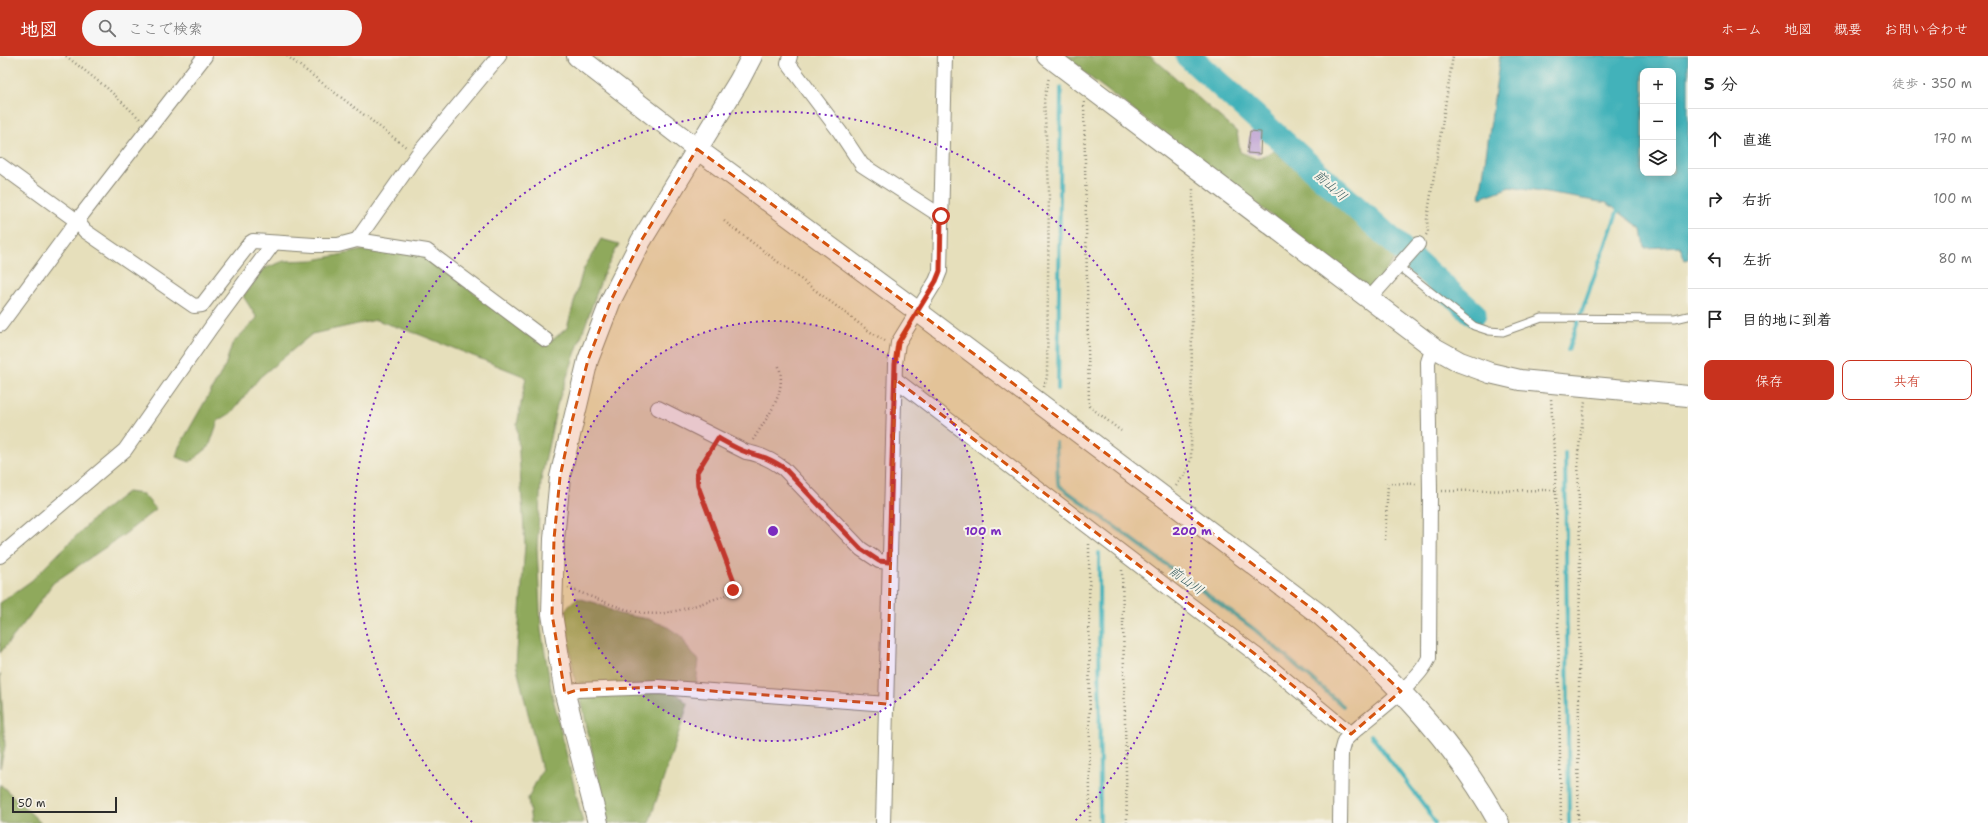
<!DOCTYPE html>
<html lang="ja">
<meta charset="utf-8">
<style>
body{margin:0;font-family:"Shantell Sans","Klee One",sans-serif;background:#f6f6f6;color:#222}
.controls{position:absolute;right:12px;top:12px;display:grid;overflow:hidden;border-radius:8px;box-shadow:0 2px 10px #0003}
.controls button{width:36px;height:36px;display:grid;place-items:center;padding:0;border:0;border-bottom:1px solid #e0e0e0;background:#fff;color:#222;font:20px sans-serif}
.scale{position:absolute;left:12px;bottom:10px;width:105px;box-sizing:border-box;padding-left:4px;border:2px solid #2b2b2b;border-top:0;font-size:11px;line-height:14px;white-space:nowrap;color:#2b2b2b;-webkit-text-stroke:3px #f7f3e8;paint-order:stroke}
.stop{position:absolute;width:12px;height:12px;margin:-9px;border:3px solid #c8321e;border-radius:50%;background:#fff}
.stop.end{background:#c8321e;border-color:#fff;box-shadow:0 1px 4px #0008}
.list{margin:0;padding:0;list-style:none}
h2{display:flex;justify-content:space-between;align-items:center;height:52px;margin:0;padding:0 16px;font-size:17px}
h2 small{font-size:13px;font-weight:400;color:#767676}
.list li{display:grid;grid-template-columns:26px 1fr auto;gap:12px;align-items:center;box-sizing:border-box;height:60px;padding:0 16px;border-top:1px solid #e0e0e0}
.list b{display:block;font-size:15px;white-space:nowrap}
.list em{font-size:13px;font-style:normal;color:#767676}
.actions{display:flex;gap:8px;padding:12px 16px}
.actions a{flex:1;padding:9px 0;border:1px solid #c8321e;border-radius:8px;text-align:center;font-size:14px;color:#c8321e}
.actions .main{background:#c8321e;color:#fff}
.icon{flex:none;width:22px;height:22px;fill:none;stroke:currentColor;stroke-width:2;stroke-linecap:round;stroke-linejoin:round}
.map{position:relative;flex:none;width:1688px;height:767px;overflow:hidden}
header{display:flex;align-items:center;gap:24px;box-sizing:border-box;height:56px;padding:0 20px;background:#c8321e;color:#fff}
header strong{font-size:19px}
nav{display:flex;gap:22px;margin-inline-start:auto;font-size:14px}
.search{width:280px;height:36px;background:#f6f6f6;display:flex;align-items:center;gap:10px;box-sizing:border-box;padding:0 14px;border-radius:22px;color:#767676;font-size:15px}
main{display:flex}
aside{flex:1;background:#fff}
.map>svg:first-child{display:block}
</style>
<header>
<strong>地図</strong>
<div class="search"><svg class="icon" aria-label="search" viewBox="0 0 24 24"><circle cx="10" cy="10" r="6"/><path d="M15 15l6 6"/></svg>ここで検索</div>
<nav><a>ホーム</a><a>地図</a><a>概要</a><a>お問い合わせ</a></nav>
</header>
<main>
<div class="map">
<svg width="1688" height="767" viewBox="0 0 1688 767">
<rect width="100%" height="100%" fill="#f7f3e8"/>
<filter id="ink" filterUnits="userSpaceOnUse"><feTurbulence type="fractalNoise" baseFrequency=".025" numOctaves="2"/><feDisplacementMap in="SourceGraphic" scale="8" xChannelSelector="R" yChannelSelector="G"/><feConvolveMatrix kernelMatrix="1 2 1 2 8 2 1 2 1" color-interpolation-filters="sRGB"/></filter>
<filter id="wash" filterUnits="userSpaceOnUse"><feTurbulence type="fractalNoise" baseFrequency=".012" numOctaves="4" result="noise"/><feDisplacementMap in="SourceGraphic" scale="16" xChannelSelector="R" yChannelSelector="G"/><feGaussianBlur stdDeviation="0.9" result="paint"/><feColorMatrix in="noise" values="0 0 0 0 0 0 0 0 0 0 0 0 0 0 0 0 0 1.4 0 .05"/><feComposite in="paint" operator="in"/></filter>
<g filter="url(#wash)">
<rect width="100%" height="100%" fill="#e6dfbb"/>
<!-- forest -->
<g fill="#8fa95b" stroke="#5d6a43">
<path d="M1062 0H1151L1237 76 1240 96 1257 103 1274 95 1399 198 1373 231 1367 232Z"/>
<path d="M601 183 619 188 603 219 557 349 541 424 537 492 541 574 552 638 583 767H531L528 742 542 714 516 608 525 489 517 369 526 321 418 278 376 264 312 278 260 321 231 357 218 365 209 391 190 406 176 401 179 391 225 310 232 288 257 262 243 240 263 213 284 205 314 204 374 192 422 197 545 290 567 272 583 214Z"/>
<path d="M127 436 143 438 156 453 125 478 53 527 29 561 0 597V547L31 525 95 461Z"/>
<path d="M577 542 596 547 619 558 648 563 666 570 682 581 690 596 699 604 696 628 576 630 564 559 568 550Z"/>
<path d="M0 618 5 690 0 712Z"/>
<path d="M674 635 688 648 649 767H607L580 638Z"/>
<path d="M0 728 41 767H0Z"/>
</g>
<!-- water -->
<path fill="#42b2ba" stroke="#366e72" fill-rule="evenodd" d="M1500 0H1688V203L1685 204 1680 190 1645 192 1642 173 1607 147 1510 131 1480 142ZM1643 15H1673V117H1643Z"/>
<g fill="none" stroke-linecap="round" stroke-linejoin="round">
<!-- stream -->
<g stroke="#42b2ba" stroke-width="4">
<path d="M1568 294 1619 151"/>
<path d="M1058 333 1061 32"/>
<path d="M1056 387 1058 427 1061 431 1254 573 1343 650"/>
<path d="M1565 397 1569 767"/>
<path d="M1099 497 1100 767"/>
<path d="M1371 679 1426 752 1435 767"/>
</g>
<!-- river -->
<path stroke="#42b2ba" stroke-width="25" d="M1188 0 1474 258"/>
</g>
<g id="blocks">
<!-- building -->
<path fill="#b899d1" d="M1250 75 1261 76 1260 98 1247 97Z"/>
</g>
</g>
<g filter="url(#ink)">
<use href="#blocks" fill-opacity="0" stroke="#888573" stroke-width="1"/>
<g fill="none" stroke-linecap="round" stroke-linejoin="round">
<!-- lane casing -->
<g stroke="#888573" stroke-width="9">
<path id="lane" d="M1398 210 1474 270 1489 275 1503 276 1542 262 1675 263 1688 260"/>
</g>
<!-- street casing -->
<g stroke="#888573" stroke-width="16">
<g id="street">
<path d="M790 0 788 7 840 76 862 109 941 160"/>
<path d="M0 109 77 165 85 175 194 250 202 249 250 187 253 185 314 189H338L357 184 427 195 546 284"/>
<path d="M357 184 417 99 499 0"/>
<path d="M1370 242 1418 188"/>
<path d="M0 269 77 165 205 0"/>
<path d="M895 323 1255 598 1351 678"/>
<path d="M658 352 746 396C761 398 772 404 784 413L861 493 879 505 889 506"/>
<path d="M0 500 125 394 212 270 273 188"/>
<path d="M565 638 577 634 658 631 887 648"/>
<path d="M883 767 895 308 898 287 936 225 940 215 945 0"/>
<path d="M1340 767 1341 696 1344 685 1351 678C1373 658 1417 628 1429 602L1430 435 1428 306 1433 291"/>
</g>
</g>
<!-- secondary casing -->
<g stroke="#888573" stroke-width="22">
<g id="secondary">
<path d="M577 0 697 93 917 255 1319 558C1389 619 1454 685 1499 767"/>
<path d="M1048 0 1433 291 1460 306 1490 317 1520 324 1688 340"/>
<path d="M598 767 565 638 552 558 554 483 560 421 588 304 611 244 641 185 739 25 752 0"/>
</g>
</g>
<!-- path -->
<g stroke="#888573" stroke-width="2.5" stroke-dasharray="1 3" stroke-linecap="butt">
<path d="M66 0 107 32 140 63"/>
<path d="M287 0 406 91"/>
<path d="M1084 46 1089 350 1121 375"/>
<path d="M724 165 869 275 885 285"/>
<path d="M1426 179 1428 176 1427 163 1453 0"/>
<path d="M1044 331 1047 321 1049 132 1044 44 1049 21"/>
<path d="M753 384C766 362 789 336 778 308"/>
<path d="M1176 430 1185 418 1191 403 1193 131"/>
<path d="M1556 434 1561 767"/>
<path d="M1442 435 1556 434 1551 342"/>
<path d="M1385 484 1388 427 1416 428"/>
<path d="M1089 488 1090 767"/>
<path d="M1122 514 1127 767"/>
<path d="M568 532C597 542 635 562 665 557 686 554 707 545 727 539L733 534 735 528 698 430 697 416 711 393"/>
<path d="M1578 767 1580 496 1578 399 1585 346"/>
</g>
<!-- lane -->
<use href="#lane" stroke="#fff" stroke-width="7"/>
<!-- street -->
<use href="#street" stroke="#fff" stroke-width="14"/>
<!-- secondary -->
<use href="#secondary" stroke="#fff" stroke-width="20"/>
</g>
</g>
<g fill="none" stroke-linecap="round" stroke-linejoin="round" filter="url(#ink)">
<!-- route -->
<path stroke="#c8321e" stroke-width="5" d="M733 534 735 528 698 430 697 416 718 382C727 387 737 393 746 396 763 401 769 402 784 412L861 493 879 505 889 506 895 308 898 287 936 225 940 215 941 160"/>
</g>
<!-- marked area -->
<path fill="#d5540f" fill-opacity="0.2" stroke="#d5540f" stroke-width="3" stroke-dasharray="8 5" stroke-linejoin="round" d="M697 93 917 255 1319 558 1401 635 1351 678 1255 598 895 323 887 648 658 631 577 634 565 638 552 558 554 483 560 421 572 365 588 304 611 244 641 185Z"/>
<!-- distance rings -->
<circle cx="773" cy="475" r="210" fill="#7b2cbf" fill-opacity=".12"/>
<g fill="none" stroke="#7b2cbf" stroke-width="2" stroke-dasharray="2 4">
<circle cx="773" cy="475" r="210"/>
<path d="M472 766A419 419 0 1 1 1074 766"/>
</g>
<g text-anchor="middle" stroke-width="4" stroke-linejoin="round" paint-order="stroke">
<!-- water labels -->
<g font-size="13" font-style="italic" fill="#335a5d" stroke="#f7f3e8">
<text transform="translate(1331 129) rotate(42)" y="5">前山川</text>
<text transform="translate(1187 524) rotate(36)" y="5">前山川</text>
</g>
</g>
<circle cx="773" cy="475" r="6" fill="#7b2cbf" stroke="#f7f3e8" stroke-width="2"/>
<g font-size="12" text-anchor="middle" font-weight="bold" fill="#7b2cbf" stroke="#f7f3e8" stroke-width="4" stroke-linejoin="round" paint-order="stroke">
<text x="983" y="479">100 m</text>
<text x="1192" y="479">200 m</text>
</g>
</svg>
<div class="controls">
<button>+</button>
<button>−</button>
<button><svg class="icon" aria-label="layers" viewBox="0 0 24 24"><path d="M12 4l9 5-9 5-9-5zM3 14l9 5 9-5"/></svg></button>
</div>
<div class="scale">50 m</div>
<div class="stop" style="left:941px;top:160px"></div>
<div class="stop end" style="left:733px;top:534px"></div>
</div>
<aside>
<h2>5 分<small>徒歩 · 350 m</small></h2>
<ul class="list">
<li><svg class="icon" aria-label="ahead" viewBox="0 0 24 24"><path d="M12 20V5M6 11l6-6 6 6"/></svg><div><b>直進</b></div><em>170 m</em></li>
<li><svg class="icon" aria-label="right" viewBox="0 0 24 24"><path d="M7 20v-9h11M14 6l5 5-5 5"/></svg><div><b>右折</b></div><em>100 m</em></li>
<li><svg class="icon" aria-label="left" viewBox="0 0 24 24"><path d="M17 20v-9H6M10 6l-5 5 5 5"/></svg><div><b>左折</b></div><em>80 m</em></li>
<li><svg class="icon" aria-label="arrive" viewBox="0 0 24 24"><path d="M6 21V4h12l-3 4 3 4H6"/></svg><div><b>目的地に到着</b></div></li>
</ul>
<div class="actions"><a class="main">保存</a><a>共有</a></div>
</aside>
</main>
